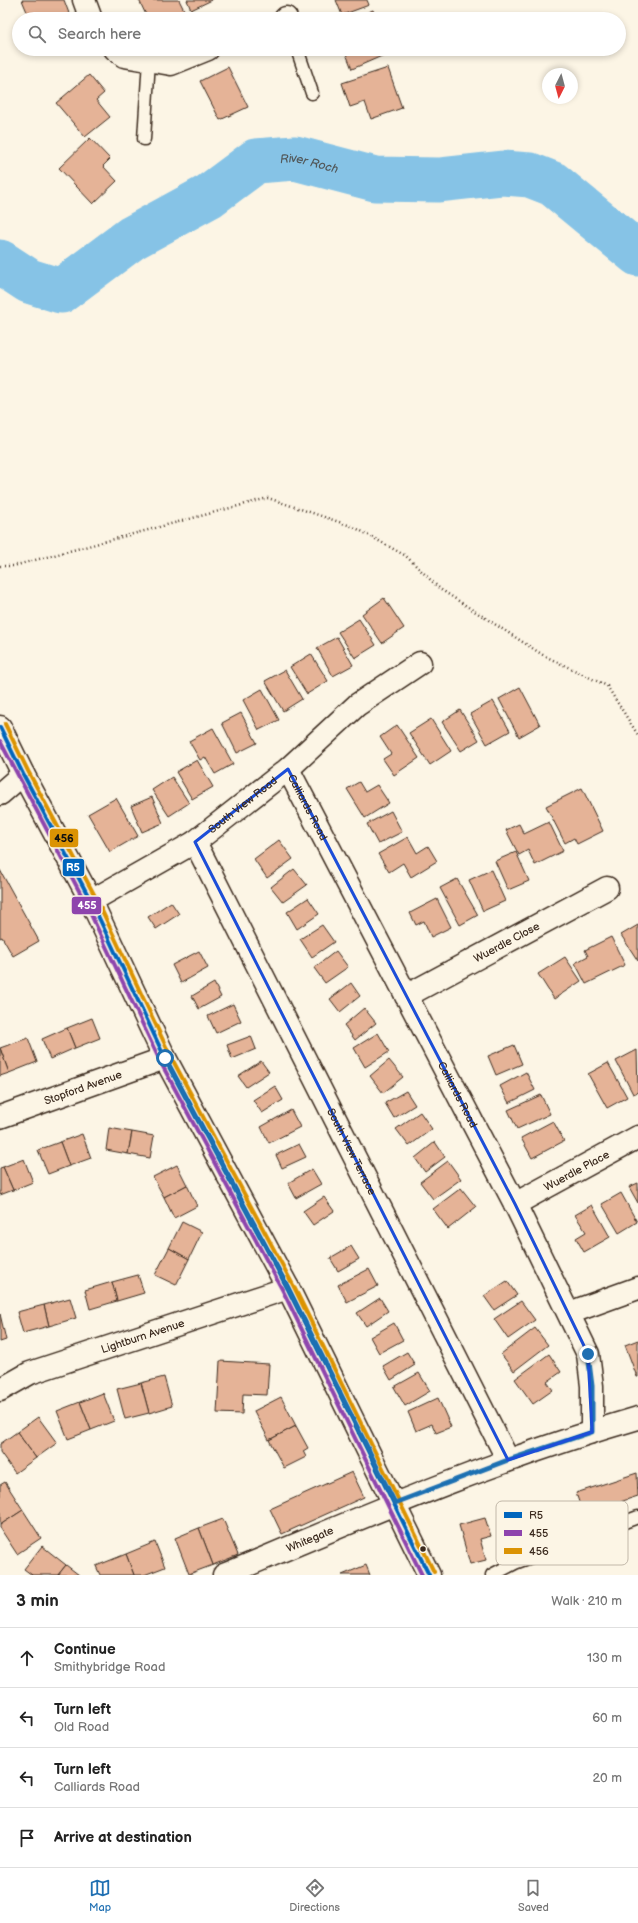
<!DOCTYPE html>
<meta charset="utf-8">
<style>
body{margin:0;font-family:"Balsamiq Sans",sans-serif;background:#f2f2f2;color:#222}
.compass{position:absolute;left:542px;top:68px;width:36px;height:36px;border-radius:50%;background:#fff;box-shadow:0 2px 6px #0003;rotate:186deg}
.stop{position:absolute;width:12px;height:12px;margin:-9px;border:3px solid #1f6fb2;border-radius:50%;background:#fff}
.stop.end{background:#1f6fb2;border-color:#fff;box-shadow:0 1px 4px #0008}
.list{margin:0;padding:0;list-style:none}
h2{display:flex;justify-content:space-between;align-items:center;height:52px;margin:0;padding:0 16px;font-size:17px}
h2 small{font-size:13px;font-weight:400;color:#767676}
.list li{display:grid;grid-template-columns:26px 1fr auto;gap:12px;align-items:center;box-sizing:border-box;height:60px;padding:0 16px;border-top:1px solid #e0e0e0}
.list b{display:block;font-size:15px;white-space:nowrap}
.list p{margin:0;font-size:13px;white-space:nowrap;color:#767676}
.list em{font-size:13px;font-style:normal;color:#767676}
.icon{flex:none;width:22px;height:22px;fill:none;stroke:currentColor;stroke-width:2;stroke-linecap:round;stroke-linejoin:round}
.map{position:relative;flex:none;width:638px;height:1575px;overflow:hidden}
.search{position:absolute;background:#fff;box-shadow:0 2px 6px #0003;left:12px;right:12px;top:12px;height:44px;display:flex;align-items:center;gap:10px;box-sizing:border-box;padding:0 14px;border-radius:22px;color:#767676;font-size:15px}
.sheet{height:292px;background:#fff}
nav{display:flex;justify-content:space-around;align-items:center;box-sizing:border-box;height:56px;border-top:1px solid #e0e0e0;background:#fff;font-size:11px;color:#767676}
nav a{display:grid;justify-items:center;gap:2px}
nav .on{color:#1f6fb2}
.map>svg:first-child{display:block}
</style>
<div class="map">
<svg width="638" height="1575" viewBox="0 0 638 1575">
<rect width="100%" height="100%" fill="#fcf5e5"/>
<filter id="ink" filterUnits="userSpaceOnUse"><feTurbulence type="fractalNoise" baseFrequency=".025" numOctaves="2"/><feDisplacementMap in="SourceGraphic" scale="8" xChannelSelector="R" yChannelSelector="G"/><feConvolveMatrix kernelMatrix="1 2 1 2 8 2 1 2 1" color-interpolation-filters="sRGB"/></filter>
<g filter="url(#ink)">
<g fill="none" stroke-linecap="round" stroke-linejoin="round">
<!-- river -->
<path stroke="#86c3e6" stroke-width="45" id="s1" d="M0 262 29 281 61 291 132 238 209 196 256 161 295 158 375 179 439 180 503 173 530 175 553 184 638 254"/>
</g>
<!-- building -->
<g fill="#e5b397" stroke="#3b2a1e">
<path d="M22 0H64L70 16 62 19H30Z"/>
<path d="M139 0H179L186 14 175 19H148Z"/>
<path d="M187 0H212L191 10Z"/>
<path d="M336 0H367L369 5 342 15Z"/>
<path d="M373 10 376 19H352Z"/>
<path d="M350 49H390L391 52 352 69 345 51Z"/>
<path d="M228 67 248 107 220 120 200 81Z"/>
<path d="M388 68 402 108 371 119 365 102 350 107 342 83Z"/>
<path d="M89 75 104 93 96 100 110 117 85 137 56 103Z"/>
<path d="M90 138 110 159 103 166 117 181 93 204 59 168Z"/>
<path d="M384 598 404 628 382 643 362 614Z"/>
<path d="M359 619 376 645 355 658 338 632Z"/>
<path d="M337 637 353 665 333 676 317 648Z"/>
<path d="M311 654 328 681 307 694 290 667Z"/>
<path d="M285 670 302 699 283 711 265 681Z"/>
<path d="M520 687 540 725 519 737 499 699Z"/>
<path d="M262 689 279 720 259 730 243 700Z"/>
<path d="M493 701 510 731 487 744 470 714Z"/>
<path d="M460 710 479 740 461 751 442 722Z"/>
<path d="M241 713 257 743 237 753 222 723Z"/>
<path d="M431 719 451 751 430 765 409 733Z"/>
<path d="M397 725 419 758 394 775 383 759 391 754 380 737Z"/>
<path d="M213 728 233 764 215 774 205 757 200 760 189 741Z"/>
<path d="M197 760 213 787 192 799 176 772Z"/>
<path d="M172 777 189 803 169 816 152 790Z"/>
<path d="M359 782 365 792 377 785 389 803 365 818 347 789Z"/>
<path d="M582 788 603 831 577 844 574 838 565 843 546 806Z"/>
<path d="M152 797 163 823 142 832 131 806Z"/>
<path d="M116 798 138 836 110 852 88 814Z"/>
<path d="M391 811 402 832 378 844 367 824Z"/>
<path d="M549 822 563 851 535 865 528 850 519 855 506 830 519 824 524 834Z"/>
<path d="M408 837 417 853 428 846 437 861 411 877 403 863 389 872 378 854Z"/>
<path d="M279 840 293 859 267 878 254 859Z"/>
<path d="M516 852 529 881 508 890 495 861Z"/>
<path d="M294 869 307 885 283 902 271 887Z"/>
<path d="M0 870 39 941 13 956 2 937 0 938Z"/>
<path d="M491 870 505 901 483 911 469 880Z"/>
<path d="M457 879 478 915 460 925 440 888Z"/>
<path d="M308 898 319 914 297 929 287 912Z"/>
<path d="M437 899 451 927 431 937 424 921 416 925 410 913Z"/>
<path d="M171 902 179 914 156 929 148 917Z"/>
<path d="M322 925 334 942 312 957 300 939Z"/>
<path d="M638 925V961L621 935Z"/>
<path d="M611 937 625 965 586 984 575 963 588 956 585 950Z"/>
<path d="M199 951 208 968 181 983 172 965Z"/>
<path d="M336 951 348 967 325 983 314 968Z"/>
<path d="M565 957 581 981 554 999 538 974Z"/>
<path d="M214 983 221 997 199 1009 192 996Z"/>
<path d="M351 983 360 996 340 1012 330 999Z"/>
<path d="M233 1004 241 1021 216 1033 208 1016Z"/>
<path d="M364 1008 376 1023 355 1040 344 1025Z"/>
<path d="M92 1018 100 1038 75 1048 67 1028Z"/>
<path d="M67 1028 75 1048 50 1059 42 1039Z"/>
<path d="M378 1033 389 1052 365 1067 354 1048Z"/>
<path d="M251 1036 256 1049 232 1059 227 1045Z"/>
<path d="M28 1038 37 1062 9 1073 0 1048Z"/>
<path d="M514 1045 522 1064 496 1075 488 1056Z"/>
<path d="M0 1048 9 1073 0 1076Z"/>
<path d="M637 1050 638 1092 633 1094 616 1061Z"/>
<path d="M389 1060 403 1077 383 1093 370 1076Z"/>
<path d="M261 1061 269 1072 246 1087 238 1076Z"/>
<path d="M608 1063 627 1097 607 1108 588 1074Z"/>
<path d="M526 1072 535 1090 509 1103 500 1086Z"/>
<path d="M275 1086 283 1100 262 1113 253 1100Z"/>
<path d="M406 1091 415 1105 394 1118 385 1103Z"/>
<path d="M541 1095 550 1114 517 1129 508 1110Z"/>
<path d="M291 1110 300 1127 269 1143 261 1127Z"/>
<path d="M420 1112 432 1129 409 1146 396 1129Z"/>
<path d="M553 1121 564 1141 532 1158 521 1138Z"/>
<path d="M109 1128 132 1132 128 1154 106 1150Z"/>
<path d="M132 1132 154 1136 150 1158 128 1154Z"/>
<path d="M82 1134 91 1158 69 1166 60 1142Z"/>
<path d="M60 1142 69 1166 48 1174 38 1150Z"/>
<path d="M435 1142 445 1157 425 1172 415 1158Z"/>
<path d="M299 1144 306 1157 282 1168 276 1155Z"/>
<path d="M24 1159 33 1182 13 1190 3 1167Z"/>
<path d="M448 1161 461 1179 433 1199 420 1182Z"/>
<path d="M177 1165 187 1185 164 1197 153 1177Z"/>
<path d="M3 1167 13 1190 0 1195V1168Z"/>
<path d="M312 1169 321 1184 296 1198 288 1183Z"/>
<path d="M638 1183V1203L629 1187Z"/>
<path d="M187 1185 197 1206 174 1218 164 1197Z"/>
<path d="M461 1188 476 1207 448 1229 433 1209Z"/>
<path d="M621 1193 637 1222 619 1233 602 1204Z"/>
<path d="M324 1197 334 1211 313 1225 303 1211Z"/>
<path d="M592 1205 610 1237 584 1252 576 1238 586 1232 575 1215Z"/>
<path d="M182 1222 202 1232 189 1259 169 1248Z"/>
<path d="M351 1246 359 1259 338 1271 330 1258Z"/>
<path d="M169 1248 189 1259 176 1285 155 1275Z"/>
<path d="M369 1269 378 1286 347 1302 338 1285Z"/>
<path d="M138 1275 144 1293 117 1301 112 1282Z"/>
<path d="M507 1281 517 1295 494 1310 484 1296Z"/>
<path d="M112 1282 117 1301 90 1309 85 1290Z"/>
<path d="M70 1298 76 1318 49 1326 44 1305Z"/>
<path d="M380 1298 388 1311 366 1326 357 1313Z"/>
<path d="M521 1301 535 1320 508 1339 494 1319Z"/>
<path d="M44 1305 49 1326 23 1333 17 1312Z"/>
<path d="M0 1314 6 1340 0 1342Z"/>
<path d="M394 1323 403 1340 379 1353 370 1337Z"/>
<path d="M535 1328 548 1345 514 1371 501 1354Z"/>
<path d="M638 1340V1377H637L625 1345Z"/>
<path d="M407 1352 415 1365 391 1380 383 1366Z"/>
<path d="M549 1354 561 1372 547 1382 553 1390 533 1404 515 1379Z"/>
<path d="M220 1361 269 1364 267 1395 243 1394 242 1414 217 1413Z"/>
<path d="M419 1373 430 1391 405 1406 394 1387Z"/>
<path d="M164 1377 172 1406 149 1413 141 1383Z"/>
<path d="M141 1383 149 1413 125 1419 117 1389Z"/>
<path d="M103 1393 114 1421 91 1430 80 1402Z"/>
<path d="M281 1397 296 1426 269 1440 254 1411Z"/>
<path d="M438 1398 451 1427 436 1433 432 1424 416 1431 408 1412Z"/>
<path d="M80 1402 91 1430 68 1439 57 1411Z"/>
<path d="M38 1417 57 1443 36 1458 17 1432Z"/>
<path d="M296 1426 308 1448 303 1451 306 1457 284 1468 269 1440Z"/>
<path d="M17 1432 36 1458 15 1473 0 1452V1444Z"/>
<path d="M352 1472 364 1497 282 1534 270 1509Z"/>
<path d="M637 1473 638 1496 583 1514 576 1493Z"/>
<path d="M5 1482 23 1510 0 1525V1485Z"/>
<path d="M23 1510 41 1538 17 1554 0 1528V1525Z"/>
<path d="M485 1518 491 1536 480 1539 486 1560 470 1564 459 1525Z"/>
<path d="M223 1519 238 1555 213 1565 199 1528Z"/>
<path d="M199 1528 213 1565 189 1574 175 1538Z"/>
<path d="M155 1542 165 1567 144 1575H134L126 1554Z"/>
<path d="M42 1546 66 1565 58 1575H32L24 1569Z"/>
<path d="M126 1554 134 1575H100L96 1566Z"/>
<path d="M66 1565 79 1575H58Z"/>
<path d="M366 1565 370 1575H342Z"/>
</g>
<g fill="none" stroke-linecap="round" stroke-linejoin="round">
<!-- lane casing -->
<g stroke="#3b2a1e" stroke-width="15">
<g id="lane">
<path d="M297 49 312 93"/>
<path d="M144 139 149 60"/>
<path d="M492 1575 515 1563 638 1517"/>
</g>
</g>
<!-- street casing -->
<g stroke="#3b2a1e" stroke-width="25">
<g id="street">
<path d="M84 0 91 19"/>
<path d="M285 19 286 18"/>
<path d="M115 49 124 56 171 64 208 49"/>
<path id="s2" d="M288 769 515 1204 588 1354 592 1386V1432"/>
<path d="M0 794 23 774"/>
<path id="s3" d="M195 842 508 1460"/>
<path id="s4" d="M91 901 195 842 288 769 357 705 420 663"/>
<path id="s5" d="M406 996 607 888"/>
<path id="s6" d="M0 1117 165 1058"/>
<path id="s7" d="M515 1204 638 1137"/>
<path d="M569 1313 638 1288"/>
<path id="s8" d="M0 1390 30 1373 288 1288"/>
<path id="s9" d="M224 1575C360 1518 496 1459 638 1418"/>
</g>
</g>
<!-- secondary casing -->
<g stroke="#3b2a1e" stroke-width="25">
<path id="secondary" d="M0 727 23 774 91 901 165 1058 288 1288 429 1575"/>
</g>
<!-- path -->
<path stroke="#3b2a1e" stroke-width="2.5" stroke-dasharray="1 3" stroke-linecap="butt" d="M0 566H13L268 498 354 527 406 556 440 589 543 655 607 686 638 735"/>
<!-- lane -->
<use href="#lane" stroke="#fcf5e5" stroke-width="12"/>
<!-- street -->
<use href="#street" stroke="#fcf5e5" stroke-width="22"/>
<!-- secondary -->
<use href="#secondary" stroke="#fcf5e5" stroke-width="22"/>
<!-- bus-1 casing -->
<g stroke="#fcf5e5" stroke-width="7">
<path id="bus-1" d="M0 727 23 774 91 901 165 1058 288 1288 429 1575"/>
</g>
<!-- bus-2 casing -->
<g stroke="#fcf5e5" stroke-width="7">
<path id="bus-2" d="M0 741 86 904 160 1061 283 1291 422 1575"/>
</g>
<!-- bus-3 casing -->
<g stroke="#fcf5e5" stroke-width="7">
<path id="bus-3" d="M5 724 28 771 96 898 170 1055 293 1285 434 1572"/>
</g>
<!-- bus-1 -->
<use href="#bus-1" stroke="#0065bd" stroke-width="4"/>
<!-- bus-2 -->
<use href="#bus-2" stroke="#8e44ad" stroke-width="4"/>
<!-- bus-3 -->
<use href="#bus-3" stroke="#db9304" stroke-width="4"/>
</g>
</g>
<g fill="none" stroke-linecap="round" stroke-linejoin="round" filter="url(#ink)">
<!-- route -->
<path stroke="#1f6fb2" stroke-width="5" d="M165 1058 288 1288 395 1503 508 1460 592 1432V1386L588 1354"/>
</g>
<!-- marked area -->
<path fill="none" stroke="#1d4ed8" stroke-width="3" stroke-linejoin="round" d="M288 769 515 1204 588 1354 592 1432 508 1460 195 842Z"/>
<!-- markers -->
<circle fill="#3b2a1e" stroke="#fcf5e5" stroke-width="1.5" cx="423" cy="1549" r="3.5"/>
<g text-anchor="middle" stroke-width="3" stroke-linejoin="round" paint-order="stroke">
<!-- street labels -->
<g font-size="11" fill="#3b2a1e" stroke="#fcf5e5">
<text dy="4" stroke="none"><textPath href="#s4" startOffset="180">South View Road</textPath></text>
<text dy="4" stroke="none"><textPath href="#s2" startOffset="43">Calliards Road</textPath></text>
<text dy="4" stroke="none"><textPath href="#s5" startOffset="114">Wuerdle Close</textPath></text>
<text dy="4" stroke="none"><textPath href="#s6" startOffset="88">Stopford Avenue</textPath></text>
<text dy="4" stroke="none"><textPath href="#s2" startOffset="367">Calliards Road</textPath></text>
<text dy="4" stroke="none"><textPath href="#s3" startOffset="347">South View Terrace</textPath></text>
<text dy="4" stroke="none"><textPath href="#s7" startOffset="70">Wuerdle Place</textPath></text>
<text dy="4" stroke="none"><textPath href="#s8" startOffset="153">Lightburn Avenue</textPath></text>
<text dy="4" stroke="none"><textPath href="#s9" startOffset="93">Whitegate</textPath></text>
</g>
<!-- water labels -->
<g font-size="12" font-style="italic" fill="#52585a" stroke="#fcf5e5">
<text dy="4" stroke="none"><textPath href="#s1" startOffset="357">River Roch</textPath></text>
</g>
</g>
<!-- legend -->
<rect x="496" y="1501" width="132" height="64" rx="6" fill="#fcf5e5" stroke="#c2b8a9" stroke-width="1"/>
<rect x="504" y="1512" width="18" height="6" fill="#0065bd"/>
<rect x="504" y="1530" width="18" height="6" fill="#8e44ad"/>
<rect x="504" y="1548" width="18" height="6" fill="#db9304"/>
<g font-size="11" fill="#3b2a1e">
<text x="529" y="1519">R5</text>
<text x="529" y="1537">455</text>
<text x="529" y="1555">456</text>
</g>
<g stroke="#fcf5e5" stroke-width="1.5">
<rect x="49" y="828" width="30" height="20" rx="4" fill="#db9304"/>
<rect x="62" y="858" width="23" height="19" rx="4" fill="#0065bd"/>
<rect x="71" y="896" width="31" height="19" rx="4" fill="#8e44ad"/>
</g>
<g font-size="11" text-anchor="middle" font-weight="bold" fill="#fff">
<text x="73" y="871">R5</text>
<text x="87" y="909">455</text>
</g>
<g font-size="11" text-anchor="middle" font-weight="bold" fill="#111">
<text x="64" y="842">456</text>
</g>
</svg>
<svg class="compass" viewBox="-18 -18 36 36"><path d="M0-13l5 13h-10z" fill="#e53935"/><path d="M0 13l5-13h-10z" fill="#767676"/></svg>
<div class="stop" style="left:165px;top:1058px"></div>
<div class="stop end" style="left:588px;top:1354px"></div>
<div class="search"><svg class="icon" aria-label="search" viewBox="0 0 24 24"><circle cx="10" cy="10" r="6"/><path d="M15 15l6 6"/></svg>Search here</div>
</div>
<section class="sheet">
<h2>3 min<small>Walk · 210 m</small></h2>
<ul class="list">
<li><svg class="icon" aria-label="ahead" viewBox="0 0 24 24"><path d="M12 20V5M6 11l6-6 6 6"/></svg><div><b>Continue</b><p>Smithybridge Road</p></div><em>130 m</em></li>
<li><svg class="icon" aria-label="left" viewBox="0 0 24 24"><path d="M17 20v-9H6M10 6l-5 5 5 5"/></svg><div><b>Turn left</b><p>Old Road</p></div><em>60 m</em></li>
<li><svg class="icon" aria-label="left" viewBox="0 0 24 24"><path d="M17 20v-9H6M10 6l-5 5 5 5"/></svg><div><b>Turn left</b><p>Calliards Road</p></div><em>20 m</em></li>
<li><svg class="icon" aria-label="arrive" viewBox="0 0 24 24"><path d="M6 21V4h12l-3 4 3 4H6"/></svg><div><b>Arrive at destination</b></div></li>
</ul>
</section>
<nav>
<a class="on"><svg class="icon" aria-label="map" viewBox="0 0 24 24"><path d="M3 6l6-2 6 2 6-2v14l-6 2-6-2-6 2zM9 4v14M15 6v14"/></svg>Map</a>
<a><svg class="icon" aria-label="directions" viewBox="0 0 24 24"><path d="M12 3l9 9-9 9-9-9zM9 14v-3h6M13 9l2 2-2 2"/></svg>Directions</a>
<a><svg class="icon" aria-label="saved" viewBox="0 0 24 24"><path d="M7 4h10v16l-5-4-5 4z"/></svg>Saved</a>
</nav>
